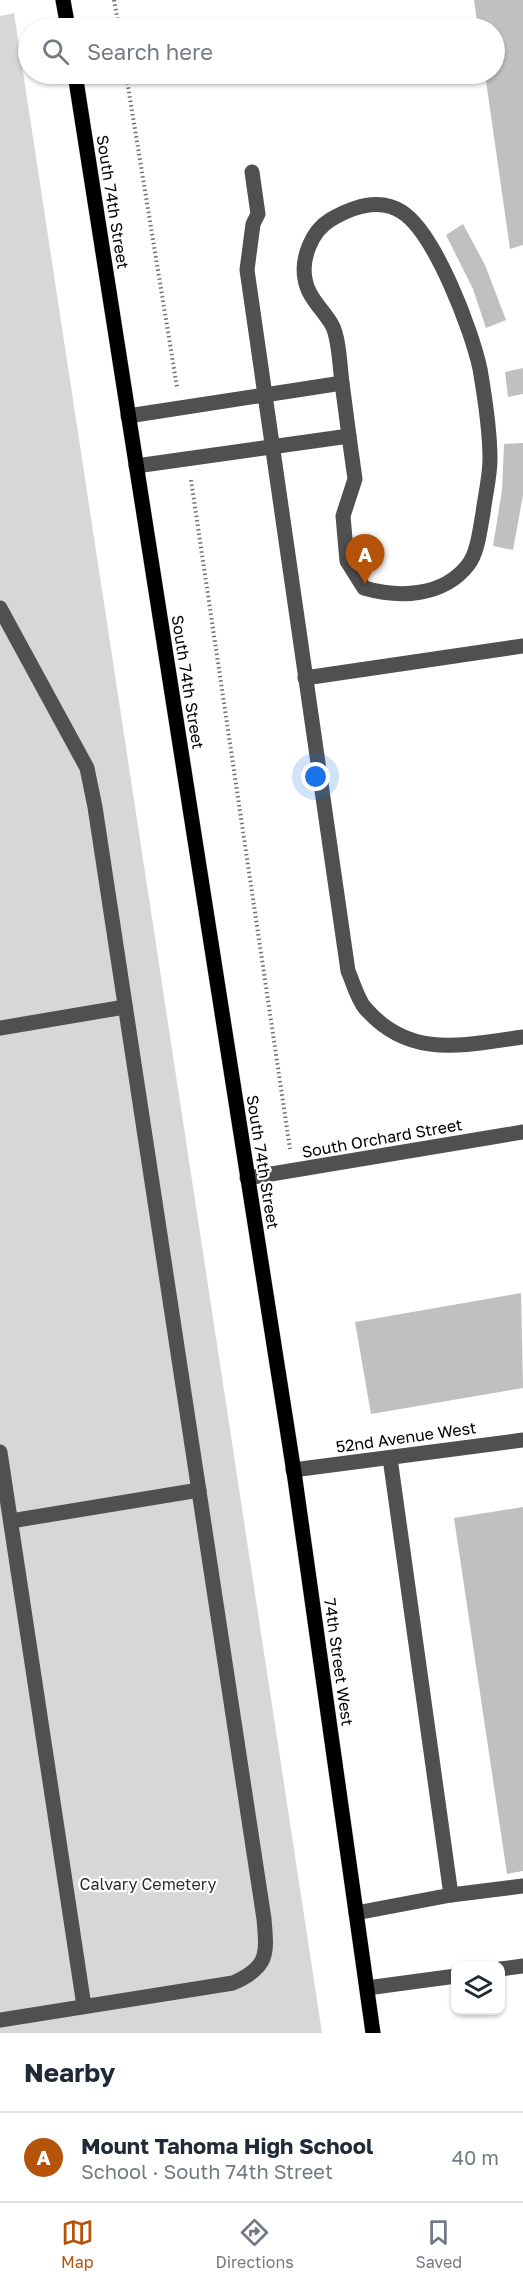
<!DOCTYPE html>
<meta charset="utf-8">
<style>
body{margin:0;font-family:"Golos Text",sans-serif;background:#f2f2f3;color:#1f2937}
.controls{position:absolute;right:18px;bottom:18px;display:grid;overflow:hidden;border-radius:12px;box-shadow:0 2px 4px #0004}
.controls button{width:54px;height:54px;display:grid;place-items:center;padding:0;border:0;border-bottom:2px solid #e0e1e3;background:#fff;color:#1f2937;font:30px sans-serif}
.you{position:absolute;left:316px;top:777px;width:21px;height:21px;margin:-15px;border:4px solid #fff;border-radius:50%;background:#1a73e8;box-shadow:0 0 0 9px #1a73e833}
.badge{display:grid;place-items:center;width:39px;height:39px;border-radius:50%;background:#b45309;color:#fff;font-size:20px;font-weight:700}
.pin{position:absolute;translate:-50% -50px;filter:drop-shadow(0 2px 3px #0008)}
.pin::after{content:'';position:absolute;top:32px;width:21px;height:18px;background:inherit;clip-path:polygon(0 0,100% 0,50% 100%)}
.list{margin:0;padding:0;list-style:none}
h2{display:flex;justify-content:space-between;align-items:center;height:78px;margin:0;padding:0 24px;font-size:26px}
h2 small{font-size:20px;font-weight:400;color:#747a83}
.list li{display:grid;grid-template-columns:39px 1fr auto;gap:18px;align-items:center;box-sizing:border-box;height:90px;padding:0 24px;border-top:2px solid #e0e1e3}
.list b{display:block;font-size:22px;white-space:nowrap}
.list p{margin:0;font-size:20px;white-space:nowrap;color:#747a83}
.list em{font-size:20px;font-style:normal;color:#747a83}
.icon{flex:none;width:33px;height:33px;fill:none;stroke:currentColor;stroke-width:2;stroke-linecap:round;stroke-linejoin:round}
.map{position:relative;flex:none;width:523px;height:2033px;overflow:hidden}
.search{position:absolute;background:#fff;box-shadow:0 2px 4px #0004;left:18px;right:18px;top:18px;height:66px;display:flex;align-items:center;gap:15px;box-sizing:border-box;padding:0 21px;border-radius:33px;color:#747a83;font-size:22px}
.sheet{height:168px;background:#fff}
nav{display:flex;justify-content:space-around;align-items:center;box-sizing:border-box;height:84px;border-top:2px solid #e0e1e3;background:#fff;font-size:16px;color:#747a83}
nav a{display:grid;justify-items:center;gap:3px}
nav .on{color:#b45309}
.map>svg:first-child{display:block}
</style>
<div class="map">
<svg width="523" height="2033" viewBox="0 0 523 2033">
<rect width="100%" height="100%" fill="#fff"/>
<!-- green -->
<path fill="#d7d7d7" d="M14 13 322 2033H0V16Z"/>
<!-- building -->
<g fill="#c0c0c0">
<path d="M474 0H523V245L510 249 485 74H494V28H478Z"/>
<path d="M463 224 485 265 506 320 486 328 473 289 446 235Z"/>
<path d="M523 368V394L508 397 505 372Z"/>
<path d="M523 443V495L513 550 493 546 502 490 504 444Z"/>
<path d="M521 1293 523 1388 371 1414 355 1322Z"/>
<path d="M523 1507V1871L507 1874 454 1518Z"/>
</g>
<g fill="none" stroke-linecap="round" stroke-linejoin="round">
<!-- major casing -->
<g stroke="#dbdbdb" stroke-width="16">
<g id="major">
<path d="M63 0 68 28"/>
<path d="M75 74 295 1479 373 2033"/>
</g>
</g>
<!-- path -->
<g stroke="#727272" stroke-width="4" stroke-dasharray="1.5 3" stroke-linecap="butt">
<path d="M114 0 119 28"/>
<path d="M126 74 177 387"/>
<path d="M191 480 290 1149"/>
</g>
<!-- minor -->
<g stroke="#505050" stroke-width="15">
<path d="M252 172 258 214 253 224 247 270 348 971C353 982 357 998 365 1008 410 1060 464 1045 523 1037"/>
<path d="M342 383 349 436"/>
<path d="M128 416 342 383C340 368 339 337 332 325 323 309 308 298 305 279 301 258 312 231 330 220 352 207 379 197 402 212 435 233 472 331 480 369 485 398 490 430 490 459 490 477 485 496 483 513 480 529 478 552 468 565 443 597 399 598 364 588L347 561 343 516 355 479 349 436 136 466"/>
<path d="M0 608 87 768 95 807 264 1919C267 1954 269 1967 233 1983L0 2020"/>
<path d="M305 678 523 646"/>
<path d="M0 1028 125 1007"/>
<path d="M247 1178 523 1132"/>
<path d="M0 1452 84 2006"/>
<path d="M293 1470 523 1440"/>
<path d="M11 1521 199 1490"/>
<path d="M451 1895 523 1886"/>
<path d="M356 1913 451 1895 390 1458"/>
<path d="M500 1969 523 1966"/>
<path d="M367 1988 456 1976"/>
</g>
<!-- major -->
<use href="#major" stroke="#000" stroke-width="15"/>
</g>
<g text-anchor="middle" stroke-width="4.5" stroke-linejoin="round" paint-order="stroke">
<!-- street labels -->
<g font-size="16" fill="#000" stroke="#fff">
<text transform="translate(113 202) rotate(81)" y="6">South 74th Street</text>
<text transform="translate(188 682) rotate(81)" y="6">South 74th Street</text>
<text transform="translate(382 1138) rotate(-10)" y="6">South Orchard Street</text>
<text transform="translate(263 1162) rotate(81)" y="6">South 74th Street</text>
<text transform="translate(406 1437) rotate(-8)" y="6">52nd Avenue West</text>
<text transform="translate(339 1662) rotate(82)" y="6">74th Street West</text>
</g>
<!-- park labels -->
<g font-size="16" fill="#2e2e2e" stroke="#fff">
<text x="148" y="1890">Calvary Cemetery</text>
</g>
</g>
</svg>
<div class="controls">
<button><svg class="icon" aria-label="layers" viewBox="0 0 24 24"><path d="M12 4l9 5-9 5-9-5zM3 14l9 5 9-5"/></svg></button>
</div>
<div class="you"></div>
<div class="pin badge" style="left:365px;top:584px">A</div>
<div class="search"><svg class="icon" aria-label="search" viewBox="0 0 24 24"><circle cx="10" cy="10" r="6"/><path d="M15 15l6 6"/></svg>Search here</div>
</div>
<section class="sheet">
<h2>Nearby<small></small></h2>
<ul class="list">
<li><span class="badge">A</span><div><b>Mount Tahoma High School</b><p>School · South 74th Street</p></div><em>40 m</em></li>
</ul>
</section>
<nav>
<a class="on"><svg class="icon" aria-label="map" viewBox="0 0 24 24"><path d="M3 6l6-2 6 2 6-2v14l-6 2-6-2-6 2zM9 4v14M15 6v14"/></svg>Map</a>
<a><svg class="icon" aria-label="directions" viewBox="0 0 24 24"><path d="M12 3l9 9-9 9-9-9zM9 14v-3h6M13 9l2 2-2 2"/></svg>Directions</a>
<a><svg class="icon" aria-label="saved" viewBox="0 0 24 24"><path d="M7 4h10v16l-5-4-5 4z"/></svg>Saved</a>
</nav>
